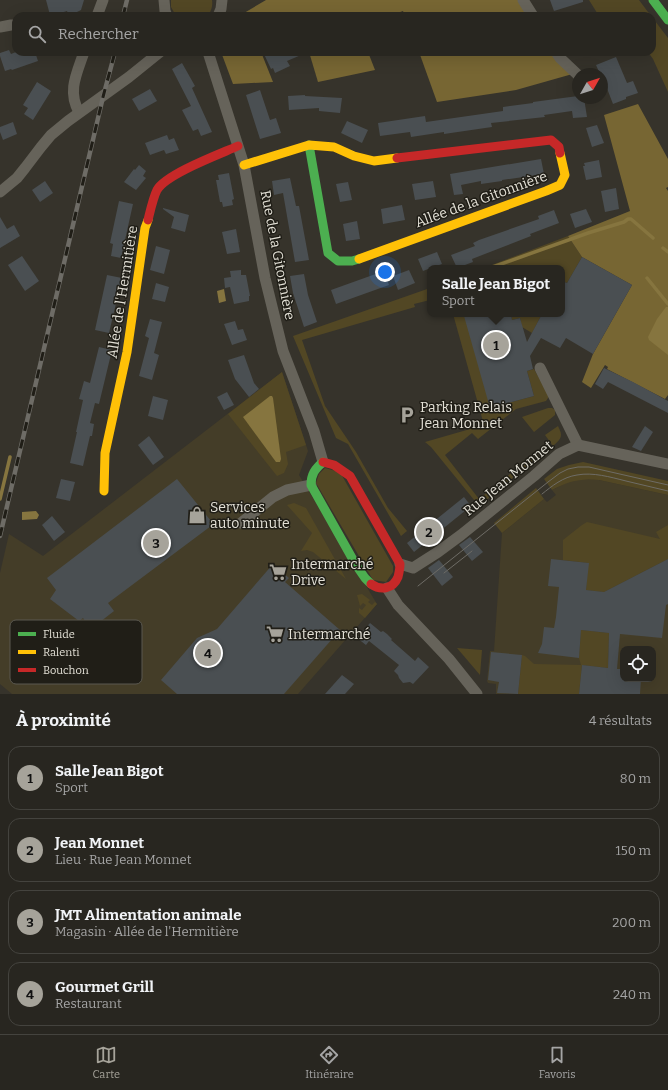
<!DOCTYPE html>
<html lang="fr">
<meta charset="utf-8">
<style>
body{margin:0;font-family:Bitter,serif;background:#302e29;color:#f1f3f6}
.controls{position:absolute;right:12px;bottom:12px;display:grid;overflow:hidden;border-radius:8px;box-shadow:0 4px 16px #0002}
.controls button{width:36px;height:36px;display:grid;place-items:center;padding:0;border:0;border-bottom:1px solid #44433e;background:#282620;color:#f1f3f6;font:20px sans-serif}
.compass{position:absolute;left:572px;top:68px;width:36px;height:36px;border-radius:50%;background:#282620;box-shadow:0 4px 16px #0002;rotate:51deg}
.you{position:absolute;left:385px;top:272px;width:14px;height:14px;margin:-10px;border:3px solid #fff;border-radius:50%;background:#1a73e8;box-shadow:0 0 0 6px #1a73e833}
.badge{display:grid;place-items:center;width:26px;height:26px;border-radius:50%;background:#a6a39a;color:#111;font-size:13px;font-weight:700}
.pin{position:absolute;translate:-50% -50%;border:2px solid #fff;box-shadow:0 1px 4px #0006}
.popup{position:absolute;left:427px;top:265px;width:138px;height:52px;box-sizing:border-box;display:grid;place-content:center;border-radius:8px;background:#282620;filter:drop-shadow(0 1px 3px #0005);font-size:13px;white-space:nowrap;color:#a5a5a5}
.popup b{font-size:15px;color:#f1f3f6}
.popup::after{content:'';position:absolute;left:50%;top:100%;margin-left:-8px;border:8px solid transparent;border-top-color:#282620}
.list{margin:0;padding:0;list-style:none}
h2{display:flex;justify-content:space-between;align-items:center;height:52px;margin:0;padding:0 16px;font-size:17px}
h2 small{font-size:13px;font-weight:400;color:#a5a5a5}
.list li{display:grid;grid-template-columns:26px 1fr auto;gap:12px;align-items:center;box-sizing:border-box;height:64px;margin:0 8px 8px;padding:0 8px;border:1px solid #44433e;border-radius:12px}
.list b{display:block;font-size:15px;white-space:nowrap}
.list p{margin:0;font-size:13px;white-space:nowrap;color:#a5a5a5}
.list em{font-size:13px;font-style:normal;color:#a5a5a5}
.icon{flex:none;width:22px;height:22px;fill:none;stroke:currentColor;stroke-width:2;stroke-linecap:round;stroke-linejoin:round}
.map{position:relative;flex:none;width:668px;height:694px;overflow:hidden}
.search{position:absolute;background:#282620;box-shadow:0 4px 16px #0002;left:12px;right:12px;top:12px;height:44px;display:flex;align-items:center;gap:10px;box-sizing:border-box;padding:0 14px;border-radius:12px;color:#a5a5a5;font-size:15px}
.sheet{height:340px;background:#282620}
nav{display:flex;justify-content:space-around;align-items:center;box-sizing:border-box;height:56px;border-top:1px solid #44433e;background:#282620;font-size:11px;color:#a5a5a5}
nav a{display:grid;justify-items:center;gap:2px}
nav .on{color:#a6a39a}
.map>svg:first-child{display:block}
</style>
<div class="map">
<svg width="668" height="694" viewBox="0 0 668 694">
<rect width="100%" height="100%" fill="#36332b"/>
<!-- built -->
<g fill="#443d28" fill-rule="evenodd">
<path d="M282 372 308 451 299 475 377 604 298 694H12L0 684V573L9 534 43 556Z"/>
<path d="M582 479 599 480 668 495V694H496V684L488 683 487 681 490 651H494L502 533 544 499 547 502 556 495 552 490 570 481ZM623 649H653V679H623Z"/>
</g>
<!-- green -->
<g fill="#524724">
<path d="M171 0H212C213 6 211 11 208 16H176L171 7Z"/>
<path d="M589 0H639L651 16H622L619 13 612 16H599Z"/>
<path d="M652 17 668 38V92L653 59 648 52H652Z"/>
<path d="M568 236 582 257 567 283 562 281V268H484Z"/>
<path d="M430 288V300L414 304 415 307 302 340 325 406 356 452 388 508 407 531 401 536 348 444 336 438 293 336Z"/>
<path d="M453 314H471L490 408 534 396 527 371 534 369 548 394V398L546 401 516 409 478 439 472 433 445 455 479 499 536 453 539 456 479 506 431 447 425 442 484 425Z"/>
<path d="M511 314H542L532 333 522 327 520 318 512 320Z"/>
<path d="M282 372 306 445 286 452 288 464 284 473 277 476 228 414Z"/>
<path d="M548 408H552L555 410V415L534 432 522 417Z"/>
<path d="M558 426C563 436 562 438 553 446L545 435Z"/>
<path d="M583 462 668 481V495L599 480C580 478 569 481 552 490L544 479 557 469 569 465Z"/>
<path d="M325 468 340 472 393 566V572L386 582 373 580 316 483 319 474Z"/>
<path d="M536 488 544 499 502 533 494 523Z"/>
<path d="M294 503 306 508 346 579 313 552 307 550 301 551 312 533 287 505Z"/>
<path d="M587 522 660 539 656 532 668 525V559L604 592 586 590 588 563 563 560V540L582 525Z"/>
<path d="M362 594 370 600 368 602 372 605 375 602 377 604 365 618 359 613V608L362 610 366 605 363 603 360 606 357 595Z"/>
<path d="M581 630 609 633 608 668 582 665 579 694H518L522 655 525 656 534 664 581 665 579 658Z"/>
<path d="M457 648 482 650 480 675Z"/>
</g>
<!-- forest -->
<g fill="#763">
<path d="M266 0H523L533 16H405L403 11 389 16H239Z"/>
<path d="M221 52H261L273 82 233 84Z"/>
<path d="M309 52H368L375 70 318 82Z"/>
<path d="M419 52H556L576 73 516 90 437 102Z"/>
<path d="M638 104 668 159V187L666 188 668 191V395L665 399 607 369 608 367 605 365 591 388 582 382 593 354 632 285 582 257 568 236 630 211 604 115Z"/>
</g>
<!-- water -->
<g fill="#86753f">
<path d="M224 289 226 301 219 303 217 291Z"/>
<path d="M666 307H668V355L649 340 648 337 657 319Z"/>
<path d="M270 396H272L273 398 281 459 280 462H276L243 417Z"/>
<path d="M36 511 39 515 37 519 22 520V512Z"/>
</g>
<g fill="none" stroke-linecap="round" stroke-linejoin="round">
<!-- stream -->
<g stroke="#86753f" stroke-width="3.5">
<path d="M663 248 668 252"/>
<path d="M490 268 588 233 624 222 628 219H631L653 238"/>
<path d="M647 278 668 304"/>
<path d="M0 499 10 457"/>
</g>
</g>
<!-- building -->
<g fill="#4a4f52">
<path d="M46 0H84L81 10 69 16 67 11 54 15H50Z"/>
<path d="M550 0H583V2L554 11Z"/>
<path d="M9 50 11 54 16 52H35L38 61 12 70 11 69 5 71 0 56V53Z"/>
<path d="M263 52H308L287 61 290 66 275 73 273 68 271 69Z"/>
<path d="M616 57 627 83 633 81 638 93 626 97V99L613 104 603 78H602V74H600L596 65Z"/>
<path d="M182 63 195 86 192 88 212 132 201 136 198 129 193 131 182 110 191 106 172 69Z"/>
<path d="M37 82 51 91 33 120 24 114 28 108 23 105Z"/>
<path d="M150 89 157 101 139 111 132 99Z"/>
<path d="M260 90 270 120 276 118 281 133 260 139 246 95Z"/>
<path d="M305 95V96L342 98 340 113 319 111V108L289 110 288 96Z"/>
<path d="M578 96V98H584L587 117 573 118 572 111 544 115 545 117 491 123 492 127 444 134V132L411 137 410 132 380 136 378 123 425 116 426 122 503 111V107L533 103V102Z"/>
<path d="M347 121 368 130 362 143 341 133Z"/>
<path d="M13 122 17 134 3 140 0 132V127Z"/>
<path d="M597 125 604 143 592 147 586 128Z"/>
<path d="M167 135 169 140 174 138 179 150 166 154 164 150 150 155 145 143Z"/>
<path d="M541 159 544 174 502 180V181L481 184V181L461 185 463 194 454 195 450 174Z"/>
<path d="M599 160 602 177 586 180 583 166H585L584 163Z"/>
<path d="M139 165 146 171 143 176 146 178 136 190 124 182 134 169 135 170Z"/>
<path d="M229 173 234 199 232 200 233 205 223 207 222 202H220L216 180H219L218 175Z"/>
<path d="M290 178 296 206H299L309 260 295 262 283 193 274 195 272 181Z"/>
<path d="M45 181 53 193 40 202 32 190Z"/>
<path d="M433 181 436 197 415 200 412 184Z"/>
<path d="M348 182 352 200 340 202 336 184Z"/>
<path d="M616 188 619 209 605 212 601 191Z"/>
<path d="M119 201 133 204 121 258 111 256 113 244 110 243Z"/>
<path d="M402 205 405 220 383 224 381 209Z"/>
<path d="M163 208 189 215 185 232 171 228 174 217 163 209Z"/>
<path d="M586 209 592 222 575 228 570 214Z"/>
<path d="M554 210 559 223 530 234 531 236 472 259 473 262 457 268 451 255 475 246 473 243 479 240 539 219 538 216Z"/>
<path d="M0 217 7 229 14 225 20 236 0 248Z"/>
<path d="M357 221 360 239 346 241 343 224Z"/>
<path d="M236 229 240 252 227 254 222 232Z"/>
<path d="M156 246 170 250 164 274 150 270Z"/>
<path d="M437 252 442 264 423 271 418 259Z"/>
<path d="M22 256 39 281 25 291 8 265Z"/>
<path d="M582 257 632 285 593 354 566 338 560 348 541 338 530 356 533 369 527 371 534 396 490 408 464 316 471 314H511L512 320 520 318 527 342 542 314H562V281L567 283Z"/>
<path d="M241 270V275H246L250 296H249V301L234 304 230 287 225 288 224 278 231 277 230 271Z"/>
<path d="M409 270 415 283 398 290 393 276Z"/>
<path d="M384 271 389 285 336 304 331 290Z"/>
<path d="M304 274 308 295 317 322 304 327 293 293 290 276Z"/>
<path d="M107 275 122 278 109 333 95 330Z"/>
<path d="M156 283 169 287 165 302 152 299Z"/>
<path d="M150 319 162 322 154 353 159 355 152 380 139 376 149 338 145 336Z"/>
<path d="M235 321 238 330 243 329 247 340 232 345 224 324Z"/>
<path d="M99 347 112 350 99 404 95 403 90 423 94 424 92 436H90L83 466 70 463 77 432H76L83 400 79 399 84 381 90 383Z"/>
<path d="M244 355 254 383 259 389 249 397 235 379 228 360Z"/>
<path d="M604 368 633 382 668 401V413L608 382 603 389 595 384Z"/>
<path d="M227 392 234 405 224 410 217 397Z"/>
<path d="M153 396 168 400 163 420 148 416Z"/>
<path d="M645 426 653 432 641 451 632 447Z"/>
<path d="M149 436 164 457 153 465 138 445Z"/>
<path d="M61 479 75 482 70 501 56 498Z"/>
<path d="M177 479 211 521 209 523 211 526 108 603 114 611 91 629 83 618 79 621 50 599 56 590 47 578Z"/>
<path d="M464 497 471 506 414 552 407 543Z"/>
<path d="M52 516 65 532 54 541 42 525Z"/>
<path d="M470 537 483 552 472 561 459 545Z"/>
<path d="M551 559 589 563 586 590 604 592 668 559V604L666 605 662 638 620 634 617 669H623V679H641L640 694H579L582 665 608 668 609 633 581 630 579 658 538 653 542 644 544 627 554 628 556 617 559 587 548 586Z"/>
<path d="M439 560 453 577 442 586 428 568Z"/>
<path d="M273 564 289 578 285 582 340 630 284 694H177L161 680 197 638 217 629Z"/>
<path d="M370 623 381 632 383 631 387 634 392 639 391 640 415 661 418 657 429 667 413 684 410 682 403 683 399 678 398 675 394 671 399 665 369 641 366 645 357 638Z"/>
<path d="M491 652 522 655 518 694 497 693 499 682 488 680Z"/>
<path d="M342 675 354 684 345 694H325Z"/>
</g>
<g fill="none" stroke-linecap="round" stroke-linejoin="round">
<!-- street -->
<g stroke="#66635a" stroke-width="11">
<path d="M164 0 165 11 167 16"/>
<path d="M523 0 533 16"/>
<path d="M97 16 103 0"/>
<path d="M218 16 221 9 222 0"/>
<path d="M0 27 11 25H16"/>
<path d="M208 52 244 165 265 278 283 351 314 431 323 462"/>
<path d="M556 52 560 58 578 75"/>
<path d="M79 112C67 91 77 73 84 52"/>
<path d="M0 192 17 178 25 168 41 147 51 135 68 121 129 77 160 52"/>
<path d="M540 368 578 445"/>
<path d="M241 523 273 497 287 490 311 485"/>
<path d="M400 564 413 568 438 552 461 535 534 476 559 454 578 445 668 464"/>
<path d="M387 588 398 605 449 659 477 694"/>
</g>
<!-- fast -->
<g stroke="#4caf50" stroke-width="9">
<path d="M653 0 668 20"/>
<path d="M309 145 328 253 338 261H352L359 259"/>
<path d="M323 462C315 469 311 474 311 485L356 565 365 578 371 584"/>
</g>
<!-- slow -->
<g stroke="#ffc107" stroke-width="9">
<path d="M244 165 309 145 334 147 354 156 374 161 397 158"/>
<path d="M359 259 546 191 560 185 565 175 560 153"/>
<path d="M104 491 105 453 127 352 145 228 148 220"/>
</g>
<!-- jam -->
<g stroke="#c62828" stroke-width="9">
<path d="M397 158 551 140 559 147 560 153"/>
<path d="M148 220C150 212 153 198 157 190 166 174 220 154 238 146"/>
<path d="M323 462 334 465 350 476 400 564C400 568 399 573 398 577 393 589 381 591 371 584"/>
</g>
<!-- tram -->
<g stroke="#6e6c66" stroke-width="1">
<path d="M542 494C552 486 563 477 577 475 593 472 610 477 626 481 640 484 654 488 668 491"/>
<path d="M444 573 472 551"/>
<path d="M418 586 548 482 560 473 568 469 578 467H589L668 485"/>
</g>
<!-- rail casing -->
<g stroke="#6e6c66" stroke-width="4.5">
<g id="rail">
<path d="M123 16 127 0"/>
<path d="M0 536 103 97 115 52"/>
</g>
</g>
<!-- rail -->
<use href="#rail" stroke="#201e17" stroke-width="3" stroke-dasharray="9" stroke-linecap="butt"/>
</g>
<!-- icons -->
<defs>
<g id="parking-bare" transform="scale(1.38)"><path d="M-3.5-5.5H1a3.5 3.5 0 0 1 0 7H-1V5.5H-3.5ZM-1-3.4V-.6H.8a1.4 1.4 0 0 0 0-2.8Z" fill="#a6a39a" stroke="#201e17" stroke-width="2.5" paint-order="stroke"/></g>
<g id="shop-bare" transform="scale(1.38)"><path d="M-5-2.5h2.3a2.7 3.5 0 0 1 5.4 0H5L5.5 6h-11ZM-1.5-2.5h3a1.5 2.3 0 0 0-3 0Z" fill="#a6a39a" stroke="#201e17" stroke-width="2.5" paint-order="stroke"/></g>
<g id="supermarket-bare" transform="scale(1.38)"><path d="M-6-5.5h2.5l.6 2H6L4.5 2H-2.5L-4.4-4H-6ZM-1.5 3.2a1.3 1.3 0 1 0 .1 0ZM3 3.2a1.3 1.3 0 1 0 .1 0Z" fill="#a6a39a" stroke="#201e17" stroke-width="2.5" paint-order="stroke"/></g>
</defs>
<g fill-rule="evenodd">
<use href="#parking-bare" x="407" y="415"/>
<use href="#shop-bare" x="197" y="515"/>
<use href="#supermarket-bare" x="278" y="572"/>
<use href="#supermarket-bare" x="275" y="634"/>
</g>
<g text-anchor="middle" stroke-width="3" stroke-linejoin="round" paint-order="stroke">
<!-- street labels -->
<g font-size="14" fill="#e3e0d6" stroke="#201e17">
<text transform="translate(481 199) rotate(-20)" y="5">Allée de la Gitonnière</text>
<text transform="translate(278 255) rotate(79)" y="5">Rue de la Gitonnière</text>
<text transform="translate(122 292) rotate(-81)" y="5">Allée de l'Hermitière</text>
<text transform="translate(508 478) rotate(-39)" y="5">Rue Jean Monnet</text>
</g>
<!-- poi labels -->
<g font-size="14" fill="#e3e0d6" stroke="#201e17" text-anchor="start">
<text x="420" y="412">Parking Relais<tspan x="420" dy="16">Jean Monnet</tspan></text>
<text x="210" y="512">Services<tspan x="210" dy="16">auto minute</tspan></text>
<text x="291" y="569">Intermarché<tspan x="291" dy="16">Drive</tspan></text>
<text x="288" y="639">Intermarché</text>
</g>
</g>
<!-- legend -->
<rect x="10" y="620" width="132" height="64" rx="6" fill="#201e17" stroke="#5a5850" stroke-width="1"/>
<rect x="18" y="632" width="18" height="4" fill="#4caf50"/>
<rect x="18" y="650" width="18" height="4" fill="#ffc107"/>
<rect x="18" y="668" width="18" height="4" fill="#c62828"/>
<g font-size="11" fill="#e3e0d6">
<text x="43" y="638">Fluide</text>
<text x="43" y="656">Ralenti</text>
<text x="43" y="674">Bouchon</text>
</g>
</svg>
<div class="controls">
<button><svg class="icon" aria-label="locate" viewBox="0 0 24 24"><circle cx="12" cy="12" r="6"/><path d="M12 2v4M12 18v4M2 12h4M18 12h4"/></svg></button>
</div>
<svg class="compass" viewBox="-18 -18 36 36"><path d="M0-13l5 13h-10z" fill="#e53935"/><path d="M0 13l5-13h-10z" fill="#a5a5a5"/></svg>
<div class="you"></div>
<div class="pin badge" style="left:496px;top:345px">1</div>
<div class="popup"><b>Salle Jean Bigot</b>Sport</div>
<div class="pin badge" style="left:429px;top:532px">2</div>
<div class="pin badge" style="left:156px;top:543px">3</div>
<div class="pin badge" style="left:208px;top:653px">4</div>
<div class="search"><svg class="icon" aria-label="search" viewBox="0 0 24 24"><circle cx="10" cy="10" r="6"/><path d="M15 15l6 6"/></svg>Rechercher</div>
</div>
<section class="sheet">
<h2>À proximité<small>4 résultats</small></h2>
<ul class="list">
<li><span class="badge">1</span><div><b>Salle Jean Bigot</b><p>Sport</p></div><em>80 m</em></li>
<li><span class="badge">2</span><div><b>Jean Monnet</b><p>Lieu · Rue Jean Monnet</p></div><em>150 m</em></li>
<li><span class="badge">3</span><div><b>JMT Alimentation animale</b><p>Magasin · Allée de l'Hermitière</p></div><em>200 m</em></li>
<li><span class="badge">4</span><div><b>Gourmet Grill</b><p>Restaurant</p></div><em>240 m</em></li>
</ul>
</section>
<nav>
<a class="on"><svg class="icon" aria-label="map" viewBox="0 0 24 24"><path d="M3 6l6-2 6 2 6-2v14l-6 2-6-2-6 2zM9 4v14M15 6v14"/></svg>Carte</a>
<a><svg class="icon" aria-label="directions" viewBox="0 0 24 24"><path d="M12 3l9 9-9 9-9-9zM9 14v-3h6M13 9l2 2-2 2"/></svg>Itinéraire</a>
<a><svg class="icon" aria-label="saved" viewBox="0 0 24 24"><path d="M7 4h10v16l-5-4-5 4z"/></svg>Favoris</a>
</nav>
